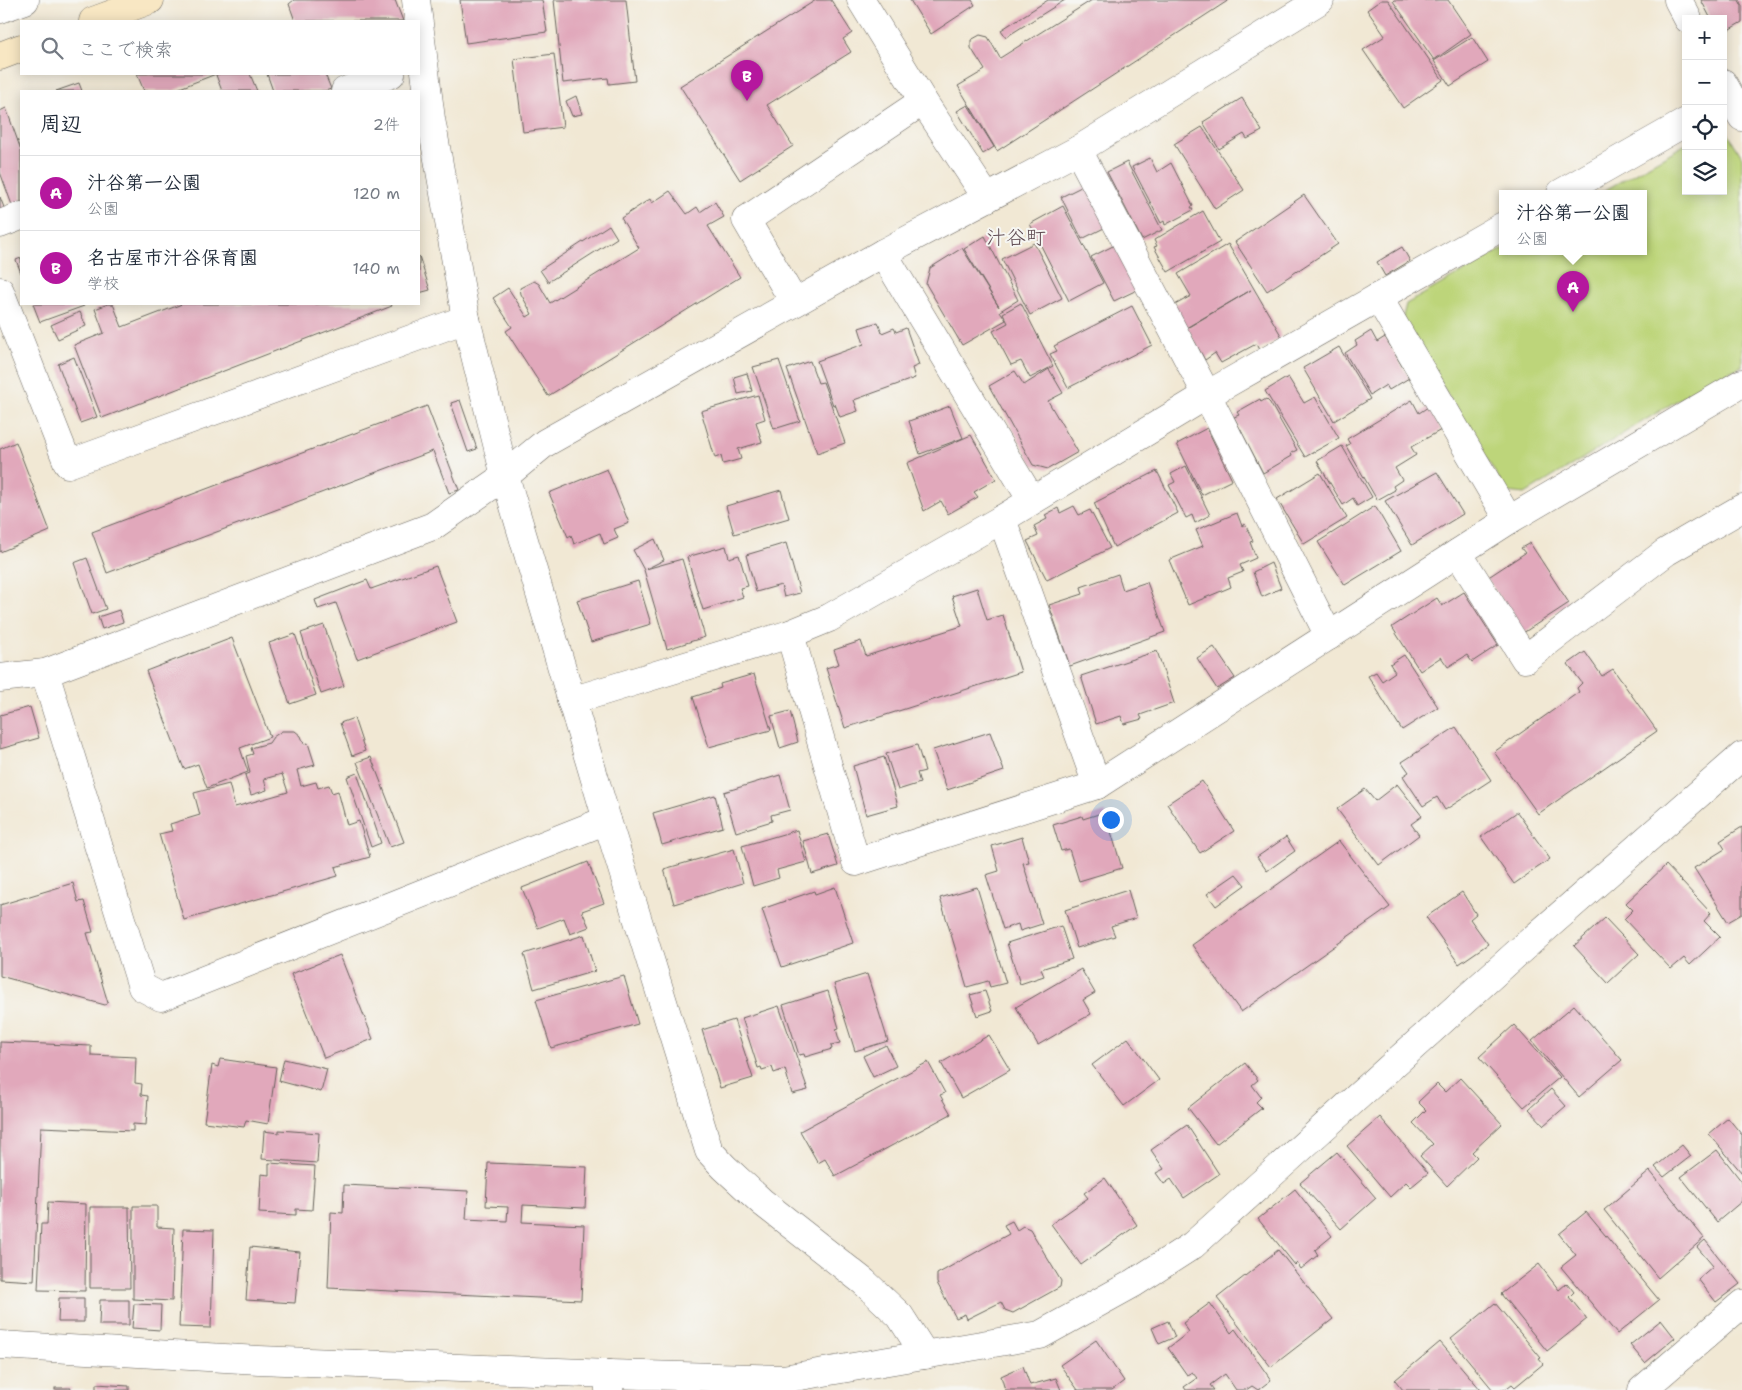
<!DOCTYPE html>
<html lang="ja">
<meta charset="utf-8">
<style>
body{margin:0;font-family:"Shantell Sans","Klee One",sans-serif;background:#f6f6f7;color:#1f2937}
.controls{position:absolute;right:15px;top:15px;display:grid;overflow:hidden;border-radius:0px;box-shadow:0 2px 12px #0003}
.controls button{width:45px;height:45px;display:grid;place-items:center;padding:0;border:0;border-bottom:1px solid #e0e1e3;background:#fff;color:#1f2937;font:25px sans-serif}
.you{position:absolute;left:1110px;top:819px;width:18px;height:18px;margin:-12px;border:4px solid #fff;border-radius:50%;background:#1a73e8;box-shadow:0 0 0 8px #1a73e833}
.badge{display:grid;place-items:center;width:32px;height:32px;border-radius:50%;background:#b5179e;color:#fff;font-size:16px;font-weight:700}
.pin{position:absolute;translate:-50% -41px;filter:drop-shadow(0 1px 2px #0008)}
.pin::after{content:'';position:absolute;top:26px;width:18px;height:15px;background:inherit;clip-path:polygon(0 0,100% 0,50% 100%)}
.popup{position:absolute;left:1499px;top:190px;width:148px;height:65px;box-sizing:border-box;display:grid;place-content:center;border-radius:0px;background:#fff;filter:drop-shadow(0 1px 4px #0005);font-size:16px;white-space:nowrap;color:#747a83}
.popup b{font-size:19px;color:#1f2937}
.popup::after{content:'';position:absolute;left:50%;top:100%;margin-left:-10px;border:10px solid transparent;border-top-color:#fff}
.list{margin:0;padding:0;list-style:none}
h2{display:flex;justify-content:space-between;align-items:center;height:65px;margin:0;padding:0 20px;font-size:21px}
h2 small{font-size:16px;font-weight:400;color:#747a83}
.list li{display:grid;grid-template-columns:32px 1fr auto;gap:15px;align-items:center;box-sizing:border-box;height:75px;padding:0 20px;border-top:1px solid #e0e1e3}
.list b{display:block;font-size:19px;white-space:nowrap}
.list p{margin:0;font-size:16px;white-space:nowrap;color:#747a83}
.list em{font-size:16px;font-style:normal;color:#747a83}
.icon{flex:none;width:28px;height:28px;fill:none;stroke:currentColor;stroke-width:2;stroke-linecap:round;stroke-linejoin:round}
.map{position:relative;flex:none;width:1742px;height:1390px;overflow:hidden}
.search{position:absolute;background:#fff;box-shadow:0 2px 12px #0003;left:20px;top:20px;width:400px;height:55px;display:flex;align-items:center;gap:12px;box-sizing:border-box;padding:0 18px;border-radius:0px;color:#747a83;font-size:19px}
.panel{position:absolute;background:#fff;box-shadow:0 2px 12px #0003;left:20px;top:90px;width:400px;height:215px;border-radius:0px}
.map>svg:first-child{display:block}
</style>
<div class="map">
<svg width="1742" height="1390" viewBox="0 0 1742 1390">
<rect width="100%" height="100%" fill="#f6f6f2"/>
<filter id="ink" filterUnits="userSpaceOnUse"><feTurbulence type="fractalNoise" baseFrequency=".02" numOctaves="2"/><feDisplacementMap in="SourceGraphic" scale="10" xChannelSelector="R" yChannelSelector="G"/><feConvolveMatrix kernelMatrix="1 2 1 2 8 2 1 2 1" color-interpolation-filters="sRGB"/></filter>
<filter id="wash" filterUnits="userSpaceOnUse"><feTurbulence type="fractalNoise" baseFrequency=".0096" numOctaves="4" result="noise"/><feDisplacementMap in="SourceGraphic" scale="20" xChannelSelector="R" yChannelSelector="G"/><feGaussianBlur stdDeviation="1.12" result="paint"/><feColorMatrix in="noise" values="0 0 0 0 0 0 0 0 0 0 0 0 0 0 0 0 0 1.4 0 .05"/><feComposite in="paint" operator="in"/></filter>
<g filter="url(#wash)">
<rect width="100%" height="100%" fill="#f1e8d4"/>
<!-- green -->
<path fill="#bdd57a" stroke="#6c784b" d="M1723 132H1727L1742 157V366L1707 382 1525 494 1507 492 1402 320 1406 304 1503 249V251H1643V193H1600L1686 144V191H1723Z"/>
<g id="blocks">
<!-- building -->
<g fill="#e1a8bb">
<path d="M294 0H395L403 21H295L289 4Z"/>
<path d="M460 0H542L547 32 466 43Z"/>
<path d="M554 0H626L635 81 609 84 608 78 563 83Z"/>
<path d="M816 0H831L852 33 843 39 851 52 767 105 793 146 740 180 680 86Z"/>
<path d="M910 0H972L975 5 931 34Z"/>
<path d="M1048 0H1065L1006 37 1001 30Z"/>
<path d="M1092 0H1229L997 151 958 86 985 70 971 48V40L980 35 988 37 1000 58Z"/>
<path d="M1381 0H1388L1443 80 1403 108 1363 50 1385 36 1367 10Z"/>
<path d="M1394 0H1448L1471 34 1434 60 1393 1Z"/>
<path d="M1701 0H1739L1742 6V22L1723 33V19H1711Z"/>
<path d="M1472 37 1488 62 1450 86 1434 61Z"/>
<path d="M554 54 563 127 523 132 514 59Z"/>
<path d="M137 74H216L172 91H144Z"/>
<path d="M220 74H250L257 91H222L216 75Z"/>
<path d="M267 74H325L331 89 325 91H273Z"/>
<path d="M79 83 82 91H56Z"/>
<path d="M576 96 582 114 572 116 566 101Z"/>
<path d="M1242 98 1262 131 1247 139 1244 134 1219 149 1203 122Z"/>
<path d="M968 105 994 147 983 154 957 111Z"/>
<path d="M6 108 21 150V202L12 205 0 172V111Z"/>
<path d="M1202 127 1244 190 1215 209 1174 144Z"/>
<path d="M1150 158 1157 172 1171 163 1193 206 1191 207 1193 210 1165 225 1164 221 1161 223 1132 167Z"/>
<path d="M1127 162 1162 230 1142 240 1107 172Z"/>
<path d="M1087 184 1108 226 1082 239 1061 197Z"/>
<path d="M670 191 687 214 697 207 700 212 715 202 724 217 708 226 740 277 548 396 506 331 512 327 493 298 508 288 527 317 532 314 521 294 520 288 534 281 539 284 550 303 639 248 621 218 650 199 652 203Z"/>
<path d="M1304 195 1338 244 1267 291 1235 242Z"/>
<path d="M0 197 8 218 0 221Z"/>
<path d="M1063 206 1103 283 1069 301 1030 224Z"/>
<path d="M1203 211 1220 242 1168 272 1154 247 1157 246 1154 240Z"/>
<path d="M609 225 617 238 548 282 540 270Z"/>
<path d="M985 236 1018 300 1000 311 1006 320 962 345 926 284 930 268 962 248 999 307 964 249Z"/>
<path d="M1034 243 1062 298 1030 315 1002 259Z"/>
<path d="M1228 244 1282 337 1259 350 1256 344 1221 363 1215 353 1205 360 1187 328 1251 290 1186 328 1173 306 1191 296 1178 274Z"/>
<path d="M1115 245 1137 290 1114 301 1091 257Z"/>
<path d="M1402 247 1410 261 1385 276 1377 262Z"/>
<path d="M419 256 430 290 419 293Z"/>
<path d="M21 258V273L16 260Z"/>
<path d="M1021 303 1053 366 1030 378 1021 361 1011 365 993 331 1008 323 1003 313Z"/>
<path d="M33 304H83L84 306 40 322Z"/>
<path d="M108 304H113L122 327 182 304H391L392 306 102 418 74 345 104 333 95 309Z"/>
<path d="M1132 306 1152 345 1068 388 1050 354 1057 351 1054 346Z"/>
<path d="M80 312 86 326 58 339 51 325Z"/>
<path d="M878 322 882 333 894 328 896 332 906 328 919 365 912 368 915 378 854 400 858 411 840 417 835 404 833 405 817 361 864 344 859 328Z"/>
<path d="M1371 331 1377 342 1385 337 1409 378 1389 390 1386 385 1370 395 1345 353 1357 345 1355 341Z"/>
<path d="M1339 347 1370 399 1334 421 1303 368Z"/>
<path d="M74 357 97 417 80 423 58 364Z"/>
<path d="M779 360 800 421 774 429 753 367Z"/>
<path d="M810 361 818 383 823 382 845 443 817 453 787 369Z"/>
<path d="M1049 369 1063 393 1048 401 1078 452 1048 469 1033 465 989 386 1015 371 1024 385Z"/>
<path d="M747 373 752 391 738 394 734 377Z"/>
<path d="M1288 377 1304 403 1315 397 1339 438 1305 457 1265 391Z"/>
<path d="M758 395 765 419 756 422 762 442 738 449 741 459 723 464 721 456 715 458 701 411Z"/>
<path d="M1260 399 1261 402 1266 399 1270 403 1297 450 1291 453 1292 456 1263 473 1234 417 1239 415 1237 412Z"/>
<path d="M460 400 477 449 468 452 451 403Z"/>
<path d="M1412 400 1419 413 1428 407 1441 430 1411 447 1416 455 1395 468 1402 480 1393 486 1395 490 1377 500 1346 446 1350 444 1347 439Z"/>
<path d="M427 406 459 490 449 493 433 451 107 573 92 532Z"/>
<path d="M950 406 963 438 920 454 909 421Z"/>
<path d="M1207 428 1232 480 1202 495 1177 444Z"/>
<path d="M971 435 996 479 974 492 978 497 948 514 941 501 924 511 907 463Z"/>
<path d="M16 442 50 531 0 552V449Z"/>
<path d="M1342 446 1372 497 1357 506 1353 498 1343 505 1317 461Z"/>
<path d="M1186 466 1210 515 1195 523 1192 515 1186 518 1169 485 1175 482 1171 474Z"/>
<path d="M607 469 629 523 614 529 618 538 604 544 600 533 574 544 571 535 568 537 549 493Z"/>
<path d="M1157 471 1178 513 1114 547 1094 503Z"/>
<path d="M1437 472 1463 514 1412 545 1385 501Z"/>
<path d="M1320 473 1347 518 1304 544 1277 499Z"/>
<path d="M781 490 789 518 734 534 726 506Z"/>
<path d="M1074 506 1079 515 1090 510 1110 548 1047 580 1027 541 1038 536 1034 526 1047 519 1045 515 1058 508 1060 513Z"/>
<path d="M1375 506 1401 551 1345 585 1318 542Z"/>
<path d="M1237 513 1242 526 1245 524 1253 541 1250 542 1256 558 1240 565 1243 572 1228 578 1231 587 1188 605 1169 560 1203 546 1196 530Z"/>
<path d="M655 539 664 560 646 569 682 559 705 637 667 649 644 570 633 550Z"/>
<path d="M786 543 800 593 784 597 781 585 756 592 746 555Z"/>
<path d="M1530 543 1569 603 1523 633 1487 578 1525 553 1521 548Z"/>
<path d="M726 546 729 558 739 555 748 586 740 588 743 597 703 610 687 557Z"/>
<path d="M87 558 106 609 92 614 74 563Z"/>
<path d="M1271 563 1281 588 1262 597 1253 572Z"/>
<path d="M436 566 457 622 357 659 336 603 318 609 315 600 367 580 371 589Z"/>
<path d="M1118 574 1123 590 1147 582 1165 632 1070 666 1049 605 1083 594 1081 587Z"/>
<path d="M638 581 651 624 591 642 577 600Z"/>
<path d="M977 588 987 620 1003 615 1021 672 845 728 826 668 839 664 834 650 861 641 866 656 962 626 952 596Z"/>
<path d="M1464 592 1498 645 1472 662 1467 655 1448 667 1441 657 1420 671 1392 627 1437 598 1442 606Z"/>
<path d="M119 610 123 622 102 629 98 617Z"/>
<path d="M324 625 344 686 321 694 301 633Z"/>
<path d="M295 634 316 695 290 704 269 643Z"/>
<path d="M232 638 270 737 240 748 248 772 207 788 198 764 184 769 146 671Z"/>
<path d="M1214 647 1235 678 1217 689 1197 658Z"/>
<path d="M1157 651 1174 703 1140 715 1142 719 1124 724 1121 716 1096 724 1081 676Z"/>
<path d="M1585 652 1602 676 1613 669 1657 731 1538 814 1494 752 1579 692 1577 688 1582 683 1568 664Z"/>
<path d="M1404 655 1438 707 1402 730 1368 676 1376 672 1382 681 1395 672 1390 664Z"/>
<path d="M754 674 771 730 709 747 693 697 721 688 720 684Z"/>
<path d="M30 707 39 738 0 749V715Z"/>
<path d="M790 711 798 742 780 748 771 716Z"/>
<path d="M354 718 365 751 352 756 340 723Z"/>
<path d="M1456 727 1491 780 1445 810 1437 797 1423 806 1403 776 1409 772 1402 762Z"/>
<path d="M282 731H295L301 736 304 744 308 743 315 765 297 770 301 786 316 782 318 788 329 785 332 793 338 791 347 825 359 821 370 857 335 867 338 876 184 920 159 834 172 831 170 824 200 815 194 793 229 784 235 807 288 792 282 774 264 779 267 790 251 795 245 775 250 773 246 756 253 754 251 748 269 743 273 737Z"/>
<path d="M990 732 1004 771 947 790 933 750Z"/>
<path d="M917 745 925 771 917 773 920 783 898 790 886 754Z"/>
<path d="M371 757 404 842 390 847 357 762Z"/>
<path d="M884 757 898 806 866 815 853 766Z"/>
<path d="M357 773 381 843 371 847 347 777Z"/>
<path d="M780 775 790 810 771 815 772 821 736 832 724 792Z"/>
<path d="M1202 781 1234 831 1200 853 1167 804Z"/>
<path d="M1397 784 1422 816 1411 824 1419 835 1379 865 1337 809 1365 789 1375 801Z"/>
<path d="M715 795 723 827 662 845 653 813Z"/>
<path d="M1105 812 1122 868 1079 881 1069 849 1061 851 1053 825 1082 816 1083 819Z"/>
<path d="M1517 812 1550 859 1514 884 1481 837Z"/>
<path d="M1742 827V914L1728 922 1694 868 1725 849 1720 841Z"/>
<path d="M797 830 806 862 777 870 779 878 753 886 742 846Z"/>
<path d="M828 834 838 866 812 874 803 841Z"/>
<path d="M1022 837 1029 862 1023 863 1042 924 1020 931 1018 924 1003 929 986 875 999 871 992 846Z"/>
<path d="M1286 837 1295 851 1267 871 1257 857Z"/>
<path d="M1339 841 1390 907 1241 1012 1192 945Z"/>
<path d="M734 849 743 883 674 904 664 869Z"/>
<path d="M588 862 604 903 582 911 589 927 570 934 564 918 538 928 522 888Z"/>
<path d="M1666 865 1711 913 1704 921 1720 937 1690 965 1684 958 1671 969 1624 919 1633 910 1626 903Z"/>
<path d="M1236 874 1245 885 1216 906 1207 894Z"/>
<path d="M73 883 78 902 84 901 93 932 87 933 108 1003 105 1005 0 976V905Z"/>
<path d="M835 887 853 943 782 967 762 909 814 891 815 894Z"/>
<path d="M977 887 1006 983 990 987 988 981 967 987 940 898Z"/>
<path d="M1128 890 1136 918 1111 926 1115 936 1077 948 1065 910Z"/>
<path d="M1462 892 1476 914 1470 919 1488 944 1459 964 1426 917Z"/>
<path d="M1605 918 1639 954 1608 983 1574 946Z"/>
<path d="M1061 926 1072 959 1041 969 1044 976 1020 984 1007 943Z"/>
<path d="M584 935 595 971 534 989 524 954Z"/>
<path d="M340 955 373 1039 324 1058 291 974Z"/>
<path d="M1081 969 1095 993 1083 1000 1091 1014 1038 1045 1016 1007Z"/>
<path d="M867 974 888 1041 855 1051 834 984Z"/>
<path d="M624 976 638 1024 551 1048 536 1000Z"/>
<path d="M828 991 839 1028 836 1029 840 1043 831 1045 832 1049 805 1057 804 1054 799 1055 783 1005Z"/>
<path d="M985 991 992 1011 977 1016 970 995Z"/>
<path d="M1574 1005 1622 1060 1579 1097 1532 1041Z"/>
<path d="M779 1006 808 1090 792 1094 785 1069 774 1073 772 1067 762 1070 761 1067 758 1068 742 1018Z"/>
<path d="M734 1020 753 1078 720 1088 702 1030Z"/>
<path d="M1514 1025 1560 1077 1524 1107 1479 1057Z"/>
<path d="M989 1035 1010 1070 961 1098 941 1063Z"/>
<path d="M1128 1038 1159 1080 1124 1106 1092 1065Z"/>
<path d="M0 1042 91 1046V1055L136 1057 135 1083 142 1084 141 1095 148 1096 146 1125 133 1124V1131L41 1127 34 1281 0 1279Z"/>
<path d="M886 1045 896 1066 873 1077 863 1056Z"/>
<path d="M220 1059 276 1067 268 1124 246 1120 244 1127 204 1122 212 1065 218 1067Z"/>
<path d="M284 1059 327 1069 321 1092 279 1081Z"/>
<path d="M928 1062 945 1093 940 1095 951 1114 835 1176 825 1159 818 1163 800 1131Z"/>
<path d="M1245 1063 1258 1080 1252 1085 1261 1097 1256 1102 1262 1108 1216 1144 1188 1108Z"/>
<path d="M1460 1078 1502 1124 1472 1152 1477 1157 1447 1186 1420 1156 1433 1144 1413 1123 1426 1110 1418 1102 1437 1084 1445 1092Z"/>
<path d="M1551 1089 1566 1106 1544 1125 1529 1109Z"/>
<path d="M1380 1117 1428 1173 1411 1187 1406 1182 1390 1197 1347 1146Z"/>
<path d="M1728 1118 1742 1135V1173L1709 1134Z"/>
<path d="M1187 1125 1219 1174 1184 1198 1171 1179 1164 1184 1156 1173 1164 1169 1151 1150Z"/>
<path d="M279 1130 319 1133 317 1163 262 1159 264 1131 279 1133Z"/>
<path d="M1682 1145 1691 1156 1664 1177 1655 1167Z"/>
<path d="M1717 1150 1742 1182V1201L1717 1222 1681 1177Z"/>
<path d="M1337 1152 1376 1198 1341 1229 1300 1183Z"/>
<path d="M269 1163 315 1166 312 1210 296 1209V1215L259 1213 261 1174 269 1175Z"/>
<path d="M488 1163 587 1167 585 1208 523 1205 522 1222 584 1225 581 1300 328 1288 331 1212 343 1213 344 1185 468 1191 466 1219 507 1221 508 1207 486 1206Z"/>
<path d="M1650 1171 1704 1238 1658 1278 1604 1210Z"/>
<path d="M1105 1178 1137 1225 1081 1265 1051 1224 1088 1198 1084 1193Z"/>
<path d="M1295 1189 1332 1236 1315 1250 1318 1255 1301 1269 1297 1263 1295 1265 1258 1219Z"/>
<path d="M48 1202 86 1204 85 1291 38 1290 41 1224H47Z"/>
<path d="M133 1206H157V1227L174 1228 172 1301 133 1299Z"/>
<path d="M90 1207H129L130 1288H90Z"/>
<path d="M1586 1212 1659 1300 1617 1334 1561 1267 1576 1255 1559 1234Z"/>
<path d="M1012 1221 1017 1230 1023 1226 1030 1229 1061 1281 1060 1287 1013 1313 1005 1310 1001 1302 967 1319 965 1314 956 1318 937 1283V1274L1009 1234 1004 1225Z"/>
<path d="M183 1229 214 1230 211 1328 179 1327Z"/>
<path d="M1705 1240 1740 1284 1716 1302 1698 1279 1713 1266 1697 1247Z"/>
<path d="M250 1247 300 1252 295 1303 246 1300Z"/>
<path d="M1278 1250 1333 1319 1271 1367 1217 1298Z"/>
<path d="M1539 1264 1559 1290 1567 1283 1574 1292 1569 1297 1587 1319 1547 1351 1501 1294Z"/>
<path d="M59 1298H84V1322H58Z"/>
<path d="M100 1300H129V1325H99Z"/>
<path d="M1210 1303 1231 1333 1235 1329 1271 1380 1258 1390 1252 1386 1246 1390H1236L1225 1374 1210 1385 1214 1390H1186L1184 1387 1197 1378 1192 1372 1187 1375 1168 1348 1189 1332 1183 1323Z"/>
<path d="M1495 1303 1541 1358 1539 1359 1543 1364 1515 1387 1512 1384 1504 1390H1493L1451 1339Z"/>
<path d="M134 1304 161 1305 160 1330 132 1328Z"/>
<path d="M1661 1320 1675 1338 1645 1363 1630 1345Z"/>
<path d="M1168 1321 1175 1337 1159 1344 1152 1328Z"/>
<path d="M1096 1340 1124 1381 1112 1390H1078L1060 1365Z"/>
<path d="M1440 1342 1481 1390H1403L1395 1380Z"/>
<path d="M1023 1366 1030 1385 1056 1378 1061 1390H1005L1001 1376Z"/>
<path d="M96 1384 129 1386V1390H96Z"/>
<rect x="55" y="1388" width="16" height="2"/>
</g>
</g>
</g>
<g filter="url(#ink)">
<use href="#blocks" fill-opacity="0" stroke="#67635c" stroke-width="1"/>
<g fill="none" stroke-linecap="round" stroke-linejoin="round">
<!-- street casing -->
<g stroke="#67635c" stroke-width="29">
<g id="street">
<path d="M416 0 431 119 466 319 505 476 607 820 709 1151 724 1167 762 1202 864 1282 900 1316 925 1355"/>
<path d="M861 0 923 101 987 198"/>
<path d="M1678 0 1688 19"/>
<path d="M0 9 25 0"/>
<path d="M1723 83 1742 117"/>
<path d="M345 91 391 74"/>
<path d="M1078 150 1207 395 1329 636"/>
<path d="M1561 193 1686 122"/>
<path d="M0 224 21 216"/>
<path d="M883 253 1031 499"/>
<path d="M0 291 68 464 466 319"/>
<path d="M1378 297 1509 520"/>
<path d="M794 302 746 220 923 101"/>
<path d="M1002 519 1097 785"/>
<path d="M1458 553 1525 659 1666 552 1742 508"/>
<path d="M790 634 856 862 1097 785 1509 520 1742 383"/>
<path d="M45 673 142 987 161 997 607 820"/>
<path d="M0 678 45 673 433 526 505 476 545 443 883 253 1078 150 1320 0"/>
<path d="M571 701 790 634 829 618 1002 519 1207 395 1503 226"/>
<path d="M0 1345 259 1360 609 1374V1390"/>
<path d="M609 1374 783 1379 1040 1335 1134 1283 1193 1245 1516 954 1742 756"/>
<path d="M1642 1390 1742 1304"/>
</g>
</g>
<!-- secondary casing -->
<g stroke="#67635c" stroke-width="29">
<g id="secondary">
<path d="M93 21 150 0"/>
<path d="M0 56 21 48"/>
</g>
</g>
<!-- street -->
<use href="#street" stroke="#fff" stroke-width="28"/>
<!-- secondary -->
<use href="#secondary" stroke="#f8e7c3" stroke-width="28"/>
</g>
</g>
<g text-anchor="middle" stroke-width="4" stroke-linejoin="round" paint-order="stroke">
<!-- quarter labels -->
<g font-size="20" fill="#614d54" stroke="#f6f6f2">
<text x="1016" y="244">汁谷町</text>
</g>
</g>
</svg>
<div class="controls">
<button>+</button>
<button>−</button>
<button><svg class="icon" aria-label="locate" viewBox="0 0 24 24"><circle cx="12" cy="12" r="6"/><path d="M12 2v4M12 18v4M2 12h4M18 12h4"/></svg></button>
<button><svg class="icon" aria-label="layers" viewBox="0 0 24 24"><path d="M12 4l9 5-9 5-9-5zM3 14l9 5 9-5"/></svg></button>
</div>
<div class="you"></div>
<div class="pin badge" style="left:1573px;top:312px">A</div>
<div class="popup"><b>汁谷第一公園</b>公園</div>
<div class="pin badge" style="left:747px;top:101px">B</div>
<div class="search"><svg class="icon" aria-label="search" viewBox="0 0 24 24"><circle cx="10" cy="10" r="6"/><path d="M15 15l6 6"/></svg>ここで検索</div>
<section class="panel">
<h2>周辺<small>2件</small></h2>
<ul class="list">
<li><span class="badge">A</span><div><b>汁谷第一公園</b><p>公園</p></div><em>120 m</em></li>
<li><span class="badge">B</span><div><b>名古屋市汁谷保育園</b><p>学校</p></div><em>140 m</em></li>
</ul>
</section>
</div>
